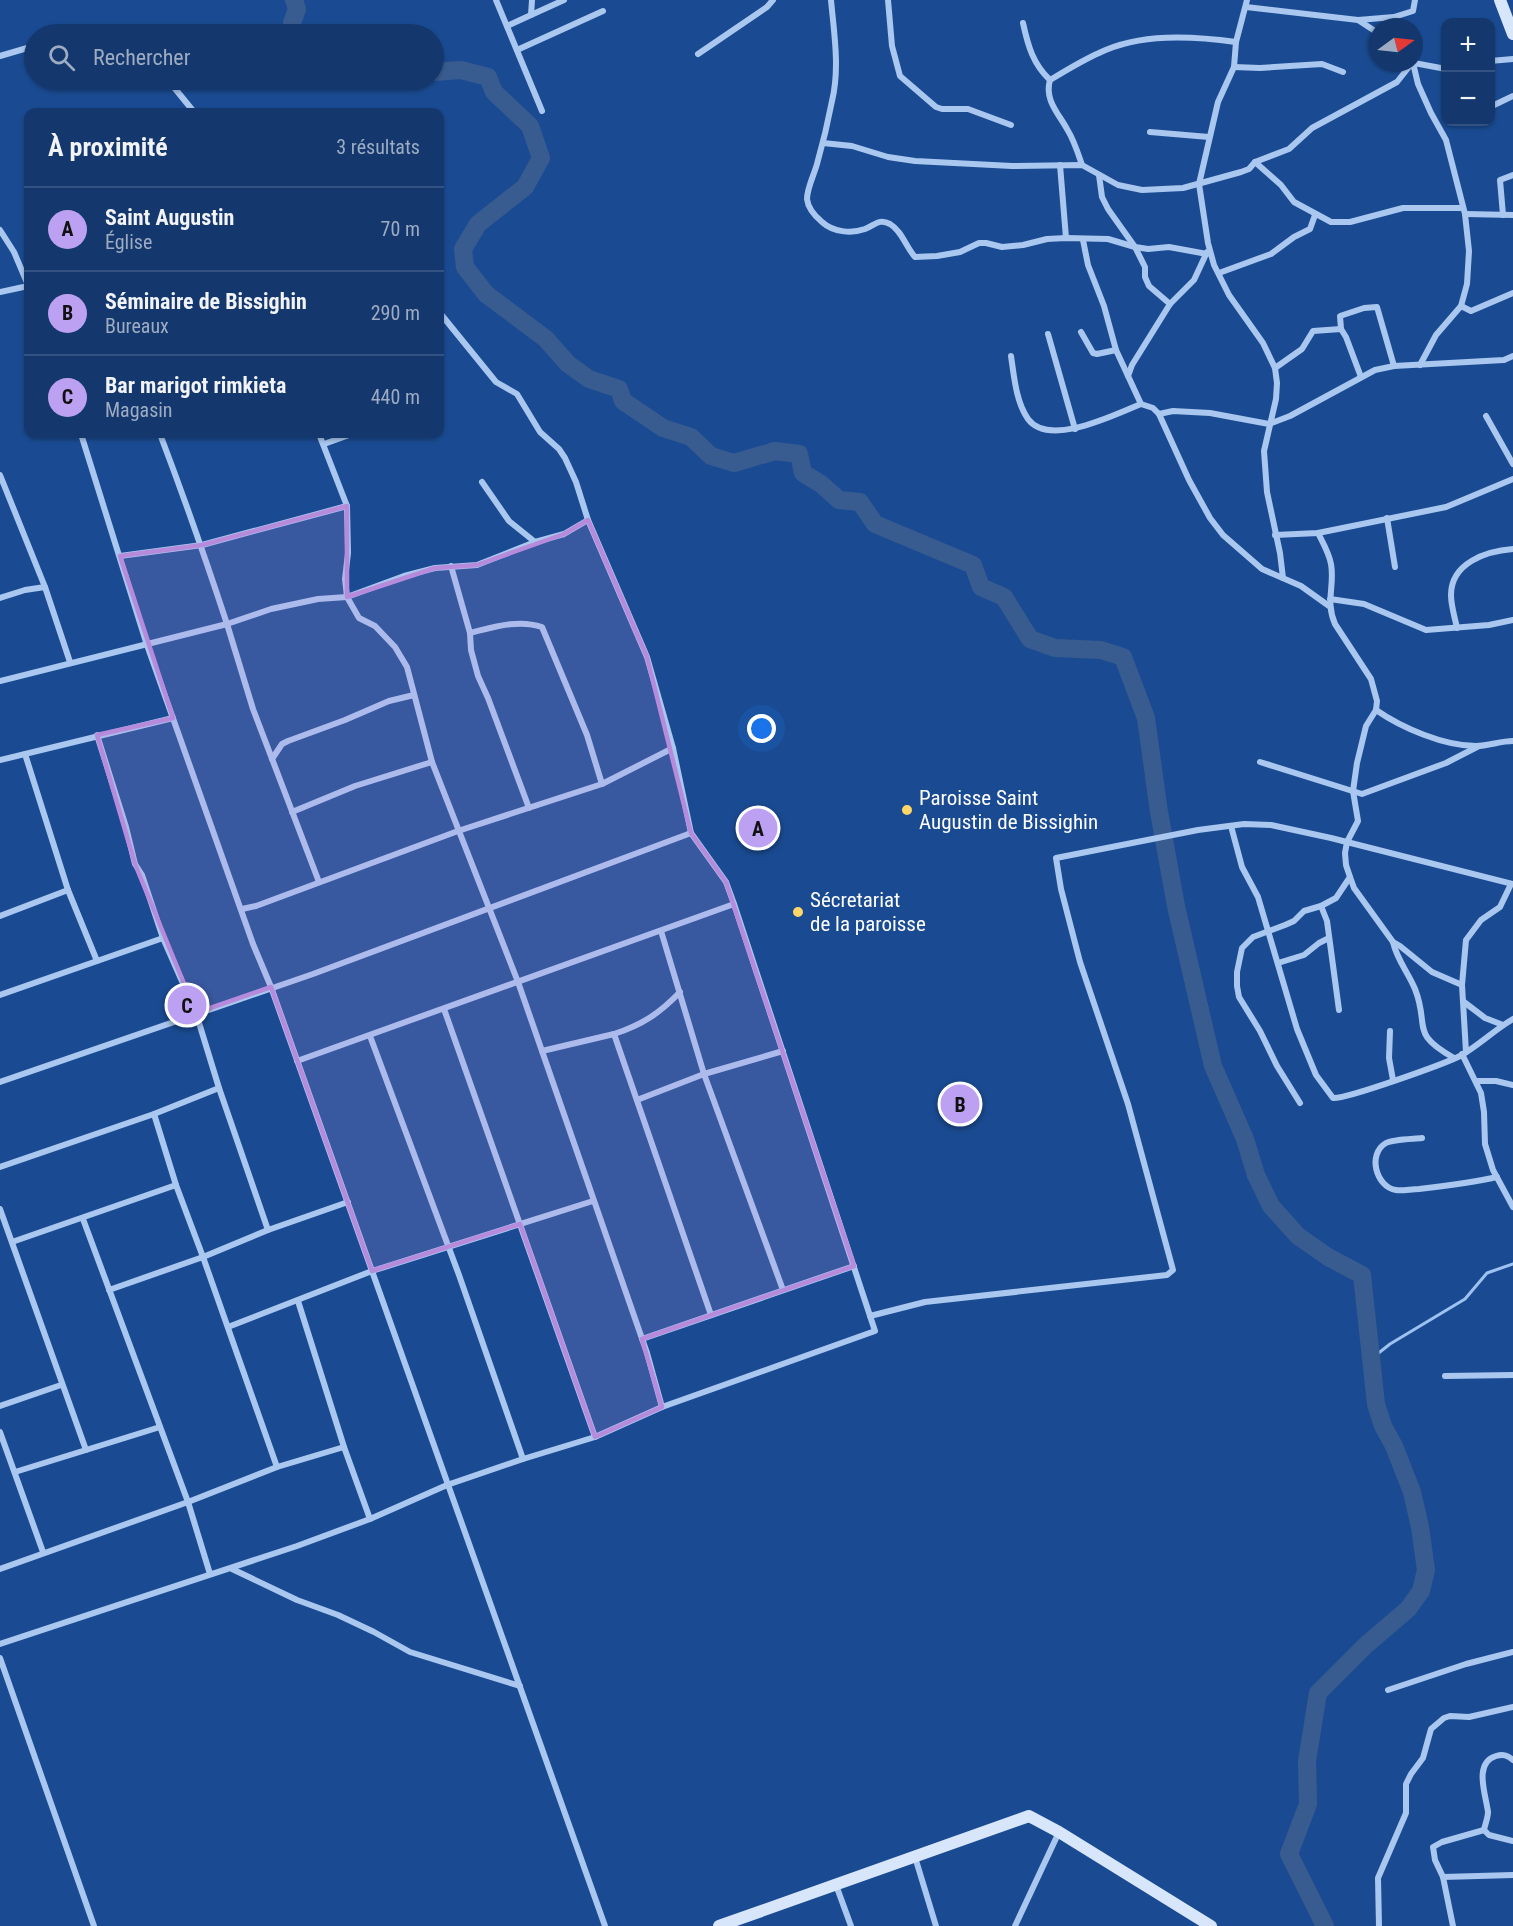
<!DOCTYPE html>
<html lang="fr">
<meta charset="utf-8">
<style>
body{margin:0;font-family:"Roboto Condensed",sans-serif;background:#1d3f73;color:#f1f3f6}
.controls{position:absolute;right:18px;top:18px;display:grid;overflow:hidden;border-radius:12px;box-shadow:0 2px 4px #0004}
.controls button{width:54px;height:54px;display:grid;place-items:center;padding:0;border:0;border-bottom:2px solid #335281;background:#14386e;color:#f1f3f6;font:30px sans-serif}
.compass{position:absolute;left:1369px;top:18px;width:54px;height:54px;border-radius:50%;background:#14386e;box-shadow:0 2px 4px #0004;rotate:75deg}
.you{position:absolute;left:762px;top:729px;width:21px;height:21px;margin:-15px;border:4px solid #fff;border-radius:50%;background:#1a73e8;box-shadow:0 0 0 9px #1a73e833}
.badge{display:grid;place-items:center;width:39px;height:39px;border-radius:50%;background:#bca0f2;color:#111;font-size:20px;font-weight:700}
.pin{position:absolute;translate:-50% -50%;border:3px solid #fff;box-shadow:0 2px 6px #0006}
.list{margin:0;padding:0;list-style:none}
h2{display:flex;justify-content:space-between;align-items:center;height:78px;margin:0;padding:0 24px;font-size:26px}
h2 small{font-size:20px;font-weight:400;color:#9dacc2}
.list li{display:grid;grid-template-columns:39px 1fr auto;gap:18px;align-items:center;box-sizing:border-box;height:84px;padding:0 24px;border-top:2px solid #335281}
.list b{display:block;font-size:22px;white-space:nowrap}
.list p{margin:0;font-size:20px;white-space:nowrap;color:#9dacc2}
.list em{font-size:20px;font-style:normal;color:#9dacc2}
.icon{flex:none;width:33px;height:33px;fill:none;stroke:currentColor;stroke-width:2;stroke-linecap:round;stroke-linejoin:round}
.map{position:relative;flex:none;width:1513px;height:1926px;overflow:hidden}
.search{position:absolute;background:#14386e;box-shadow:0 2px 4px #0004;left:24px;top:24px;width:420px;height:66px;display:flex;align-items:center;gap:15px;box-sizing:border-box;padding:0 21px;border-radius:33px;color:#9dacc2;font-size:22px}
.panel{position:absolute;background:#14386e;box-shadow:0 2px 4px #0004;left:24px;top:108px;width:420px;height:330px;border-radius:12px}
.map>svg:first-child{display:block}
</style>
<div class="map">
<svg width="1513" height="1926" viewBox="0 0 1513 1926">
<rect width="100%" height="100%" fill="#1a4b92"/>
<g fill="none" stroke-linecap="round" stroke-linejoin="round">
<!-- stream -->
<path stroke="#9dc2f1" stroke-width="3" d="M1371 1359 1390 1344 1465 1299 1487 1273 1513 1264"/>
<!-- river -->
<g stroke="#395c90" stroke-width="18">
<path d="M293 34 292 23 297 9 294 0"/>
<path d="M434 72 461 70 488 77 494 92 530 126 541 158 525 187 478 224 463 249 465 267 486 294 546 339 568 364 589 379 619 389 623 401 663 428 691 437 711 456 734 463 775 451 799 454 803 473 821 484 839 500 860 502 875 524 973 565 981 587 1004 597 1030 639 1055 648 1101 650 1123 657 1146 718 1159 812 1176 906 1213 1066 1245 1139 1256 1175 1271 1206 1298 1236 1328 1257 1362 1275 1376 1404 1383 1426 1394 1446 1412 1492 1420 1527 1426 1570 1421 1591 1408 1609 1366 1645 1318 1693 1307 1761 1308 1804 1289 1854 1325 1926"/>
</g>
<!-- street -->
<g stroke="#aac7ef" stroke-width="6">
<path d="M496 0 542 111"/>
<path d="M831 0C834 33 840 68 832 101 828 122 823 143 817 164 814 175 807 188 807 199 808 208 816 217 822 222 833 232 851 234 865 229 875 225 879 218 890 224 902 231 906 247 915 257L937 256 960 252 979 243H986L1002 247 1023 245 1047 239 1066 238 1108 239 1135 247 1148 249 1169 247 1207 254"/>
<path d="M888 0 892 46 900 76 936 107 942 109H968L1011 125"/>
<path d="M1247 0 1236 42 1234 67 1218 102 1199 184 1208 243 1214 265 1229 295 1263 343 1275 368 1277 383 1276 399 1264 451 1267 492 1280 553 1283 578"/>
<path d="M1246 7 1358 20 1378 33"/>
<path d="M531 15 564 0"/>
<path d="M1358 20 1394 17 1413 11 1415 0"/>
<path d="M1023 23C1028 46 1033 64 1050 80"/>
<path d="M507 26 531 15 532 0"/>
<path d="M75 34 86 31 127 28 132 34"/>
<path d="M517 50 603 11"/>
<path d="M698 54 767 7 773 0"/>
<path d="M0 56 34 46"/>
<path d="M1490 61 1513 59"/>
<path d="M1413 63 1418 84 1431 113 1446 140 1465 214 1469 251 1467 284 1461 306 1436 335 1420 365"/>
<path d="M1414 63 1446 69"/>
<path d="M1234 67 1260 68 1322 64 1343 72"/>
<path d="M168 80 194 112"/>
<path d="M1490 107 1513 96"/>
<path d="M1150 132 1209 137"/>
<path d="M823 143 852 146 888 157 915 161 1012 166 1082 165 1118 185 1142 190 1183 188 1241 172 1249 169 1255 162 1289 149 1312 128 1397 82 1412 63"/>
<path d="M1255 162 1281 185 1294 202 1331 222H1350L1403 208H1463"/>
<path d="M1060 165 1066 238"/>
<path d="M1082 165C1078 153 1074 140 1067 129 1059 114 1044 100 1050 80 1065 71 1083 60 1099 53 1140 33 1192 36 1236 42"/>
<path d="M1099 175 1102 197 1108 209 1135 247 1145 267V277L1149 286 1170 304"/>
<path d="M1465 214 1513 215"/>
<path d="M1503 215 1500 180 1513 175"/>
<path d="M0 230 14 252 28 285"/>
<path d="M1083 240 1088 265 1104 306 1116 350 1141 404 1153 408 1159 414 1189 480 1210 518 1223 535 1262 569 1301 586 1329 606"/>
<path d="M1219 273 1271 254 1294 237 1310 229 1315 215"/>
<path d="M0 292 28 286"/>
<path d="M1461 306 1471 311 1513 293"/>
<path d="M1341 329 1340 316 1364 308 1377 307 1394 366"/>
<path d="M1081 332 1093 353 1097 354 1116 350"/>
<path d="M1048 334 1075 429"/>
<path d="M1011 356C1014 376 1016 402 1028 419 1049 448 1116 414 1141 404"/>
<path d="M1275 368 1302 349 1313 331 1341 329 1346 337 1361 377"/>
<path d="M1128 376 1132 365 1170 304 1194 280 1207 252"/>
<path d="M1159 414 1173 411 1210 413 1269 424 1290 416 1375 370 1394 366 1504 360 1513 356"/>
<path d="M1486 416 1513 464"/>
<path d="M81 434 147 645 253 944 271 987 605 1926"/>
<path d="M160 434C184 497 206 560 227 624L271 609 318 599 347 597 404 576 435 568 477 565 535 542 564 534 588 520"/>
<path d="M319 434 347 506 348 553 345 579 347 597 359 618 375 626 395 647 407 667 432 762 518 982 647 1353 662 1407"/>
<path d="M324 444 352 434"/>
<path d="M0 475 45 587 70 662"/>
<path d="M482 482 509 521 535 542"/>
<path d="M1387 518 1395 567"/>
<path d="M1275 535 1318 533 1446 507 1513 479"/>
<path d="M120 556 202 545 347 506"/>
<path d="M451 566 470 633 471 650 478 676 488 698 529 808"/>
<path d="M0 598 25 590 45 587"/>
<path d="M1330 599 1364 604 1426 630 1489 625 1513 620"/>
<path d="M1457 628C1455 618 1451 606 1451 595 1451 563 1486 551 1513 549"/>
<path d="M470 633C494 627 518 619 542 627L587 735 602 784"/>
<path d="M0 681 227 624 253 709 319 882"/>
<path d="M1376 710C1402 728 1444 746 1476 746 1489 746 1500 741 1513 741"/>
<path d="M25 754 68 890 97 961"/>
<path d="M272 759 282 744 288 741 345 720 389 701 414 695"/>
<path d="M0 760 173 718"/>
<path d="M1260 762 1362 794 1446 763 1479 746"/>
<path d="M292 812 355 786 432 762"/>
<path d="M1231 826 1242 867 1258 897 1297 1029 1316 1075 1333 1098C1347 1099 1444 1064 1460 1056 1478 1046 1494 1030 1513 1019"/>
<path d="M1350 877 1354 888 1393 942 1400 946 1432 972 1462 985"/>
<path d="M1321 906 1327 921 1339 1010"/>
<path d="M242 909 256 906 458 831 602 784 673 748"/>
<path d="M0 916 68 890"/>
<path d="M661 931 704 1074 783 1290"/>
<path d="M1393 942C1397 960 1408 972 1415 989 1430 1027 1409 1033 1454 1058"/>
<path d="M1278 963 1304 955 1319 943 1329 938"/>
<path d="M0 995 163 938"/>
<path d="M1464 1002 1485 1018 1503 1025"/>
<path d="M444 1009 595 1437"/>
<path d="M1390 1031 1389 1058 1393 1080"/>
<path d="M614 1034C642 1025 660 1013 680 992"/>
<path d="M370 1036 459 1275 523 1459"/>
<path d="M542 1051 614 1034 711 1315"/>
<path d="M1466 1052 1462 985 1466 940 1481 920 1500 907 1511 884"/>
<path d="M1462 1054 1481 1093 1484 1112 1485 1144 1493 1170 1513 1207"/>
<path d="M297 1061 734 904"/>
<path d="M1477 1081H1496L1513 1085"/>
<path d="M0 1082 313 974 691 833"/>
<path d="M219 1088 268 1230"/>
<path d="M637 1100 704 1074 783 1051"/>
<path d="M1300 1103 1277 1066 1260 1031 1239 997 1237 986V972L1242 948 1253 937 1285 925 1294 921 1304 911 1321 906 1336 898 1350 877 1346 865 1345 853 1347 842 1358 821 1353 791 1357 763 1366 726 1376 710 1377 701 1371 679 1335 624C1325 601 1335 585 1331 564 1329 553 1323 543 1318 533"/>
<path d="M154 1114 176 1185 203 1257 268 1230 348 1202"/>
<path d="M1422 1138C1413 1139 1393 1139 1386 1143 1367 1154 1376 1187 1396 1190 1403 1191 1411 1189 1419 1189 1445 1186 1471 1183 1497 1177"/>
<path d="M0 1167 154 1114 219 1088 196 1013 163 938 142 875 135 864 126 827 97 735"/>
<path d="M0 1209 86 1450 160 1427"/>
<path d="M83 1219 188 1502 210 1574"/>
<path d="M12 1242 176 1185"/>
<path d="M109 1290 203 1257 277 1467"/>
<path d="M298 1301 344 1447 370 1519"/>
<path d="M870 1316 925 1302 1167 1275 1173 1270 1128 1104 1080 962 1061 889 1056 858 1198 830 1244 824 1271 825 1331 838 1513 884"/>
<path d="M228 1327 372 1271 593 1201"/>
<path d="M642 1339 854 1266"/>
<path d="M1445 1376 1513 1375"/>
<path d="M0 1406 61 1385"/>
<path d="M0 1432 43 1552"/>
<path d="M15 1472 86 1450"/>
<path d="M0 1569 188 1502 277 1467 344 1447"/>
<path d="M232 1569 297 1600 338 1615 374 1632 410 1652 520 1686"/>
<path d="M0 1644 297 1546 370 1519 447 1485 523 1459 595 1437 662 1407 875 1331 734 904 726 882 691 833 673 748 647 657 588 520 576 482 565 458 559 449 540 432 517 394 496 382 440 313"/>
<path d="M0 1658 94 1926"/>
<path d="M1388 1690 1466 1664 1513 1652"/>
<path d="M1484 1830C1485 1824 1488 1818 1488 1812 1486 1795 1473 1763 1496 1756 1503 1754 1507 1755 1513 1760"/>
<path d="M1484 1830 1489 1835 1513 1841"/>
<path d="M915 1857 936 1926"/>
<path d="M1443 1877 1513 1875"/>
<path d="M836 1885 851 1926"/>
<path d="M1015 1926 1059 1832"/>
<path d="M1379 1926 1378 1878 1406 1813V1784L1411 1774 1423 1758 1431 1729 1444 1718 1450 1716 1469 1717 1513 1707"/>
<path d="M1453 1926 1443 1877 1435 1860 1433 1847 1442 1842 1484 1830"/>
</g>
<!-- secondary -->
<g stroke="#d8e6fb" stroke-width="12">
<path d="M1500 0 1513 34"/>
<path d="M719 1926 1029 1816 1059 1832 1211 1926"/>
</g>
</g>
<!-- marked area -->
<path fill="#b68bdc" fill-opacity="0.2" stroke="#b68bdc" stroke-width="4.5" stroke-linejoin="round" d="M347 506V597L435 568 477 565 564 534 588 520 647 657 691 833 726 882 854 1266 642 1339 662 1407 595 1437 520 1224 372 1271 271 987 196 1013 135 864 97 735 173 718 120 556 202 545Z"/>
<!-- markers -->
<g fill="#ffd768" stroke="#1a4b92" stroke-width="2">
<circle cx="907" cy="810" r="6"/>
<circle cx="798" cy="912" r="6"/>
</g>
<g text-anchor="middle" stroke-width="5" stroke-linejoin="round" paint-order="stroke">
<!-- poi labels -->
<g font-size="21" fill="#fff" stroke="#1a4b92" text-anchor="start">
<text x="919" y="805">Paroisse Saint<tspan x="919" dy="24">Augustin de Bissighin</tspan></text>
<text x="810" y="907">Sécretariat<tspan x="810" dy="24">de la paroisse</tspan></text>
</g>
</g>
</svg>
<div class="controls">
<button>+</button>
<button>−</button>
</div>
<svg class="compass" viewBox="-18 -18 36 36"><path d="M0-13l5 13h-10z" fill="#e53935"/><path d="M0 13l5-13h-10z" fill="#9dacc2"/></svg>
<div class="you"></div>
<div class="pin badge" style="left:758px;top:828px">A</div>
<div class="pin badge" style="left:960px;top:1104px">B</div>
<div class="pin badge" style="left:187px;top:1005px">C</div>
<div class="search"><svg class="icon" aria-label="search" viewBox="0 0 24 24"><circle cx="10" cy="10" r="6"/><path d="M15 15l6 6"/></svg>Rechercher</div>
<section class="panel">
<h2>À proximité<small>3 résultats</small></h2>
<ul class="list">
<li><span class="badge">A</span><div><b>Saint Augustin</b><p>Église</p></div><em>70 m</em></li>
<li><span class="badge">B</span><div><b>Séminaire de Bissighin</b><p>Bureaux</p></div><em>290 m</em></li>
<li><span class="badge">C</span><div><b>Bar marigot rimkieta</b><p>Magasin</p></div><em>440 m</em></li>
</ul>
</section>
</div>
